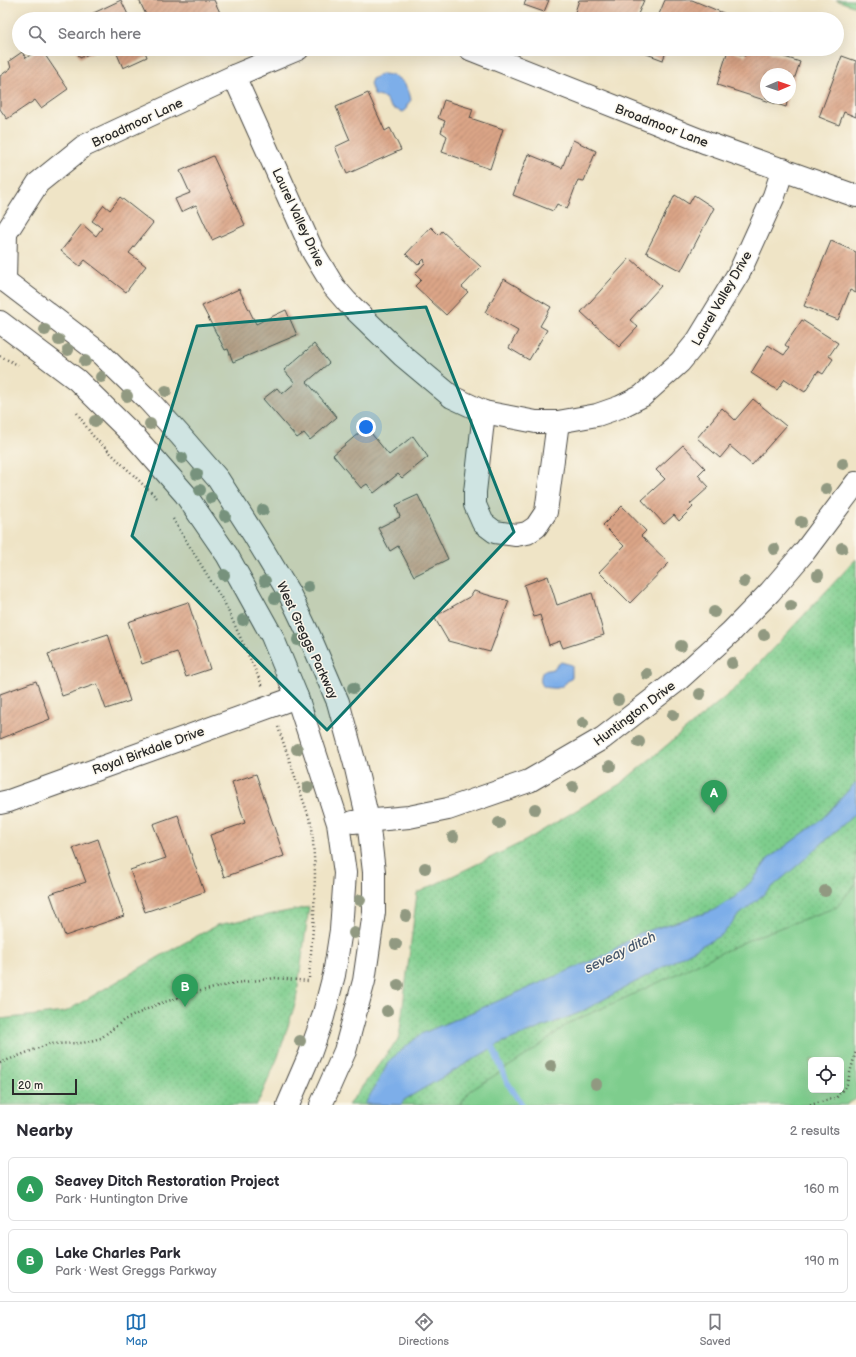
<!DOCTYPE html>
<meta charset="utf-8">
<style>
body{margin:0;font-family:"Balsamiq Sans",sans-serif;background:#f2f2f3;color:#2b2b33}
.controls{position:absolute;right:12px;bottom:12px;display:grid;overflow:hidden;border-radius:6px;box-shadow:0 4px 16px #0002}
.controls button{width:36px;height:36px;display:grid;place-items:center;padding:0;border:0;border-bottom:1px solid #e1e1e2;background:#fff;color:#2b2b33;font:20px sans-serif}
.compass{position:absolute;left:760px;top:68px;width:36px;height:36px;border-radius:50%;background:#fff;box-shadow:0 4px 16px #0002;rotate:88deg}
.scale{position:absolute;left:12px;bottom:10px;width:65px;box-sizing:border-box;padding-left:4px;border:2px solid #2b2b2b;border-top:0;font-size:11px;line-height:14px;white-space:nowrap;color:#2b2b2b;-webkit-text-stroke:3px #fbf7ec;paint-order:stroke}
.you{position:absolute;left:366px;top:427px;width:14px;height:14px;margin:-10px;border:3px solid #fff;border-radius:50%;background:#1a73e8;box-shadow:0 0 0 6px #1a73e833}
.badge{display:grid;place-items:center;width:26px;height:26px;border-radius:50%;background:#1f6fb2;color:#fff;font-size:13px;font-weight:700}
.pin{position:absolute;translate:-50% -33px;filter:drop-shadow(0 1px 2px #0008)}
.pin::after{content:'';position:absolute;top:21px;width:14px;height:12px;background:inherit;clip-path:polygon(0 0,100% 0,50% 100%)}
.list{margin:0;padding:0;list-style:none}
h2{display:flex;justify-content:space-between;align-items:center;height:52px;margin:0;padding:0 16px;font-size:17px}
h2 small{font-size:13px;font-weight:400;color:#7c7c81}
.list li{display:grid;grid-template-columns:26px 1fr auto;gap:12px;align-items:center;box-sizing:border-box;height:64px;margin:0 8px 8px;padding:0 8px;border:1px solid #e1e1e2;border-radius:6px}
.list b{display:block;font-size:15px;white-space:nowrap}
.list p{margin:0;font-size:13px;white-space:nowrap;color:#7c7c81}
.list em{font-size:13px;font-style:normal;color:#7c7c81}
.icon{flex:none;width:22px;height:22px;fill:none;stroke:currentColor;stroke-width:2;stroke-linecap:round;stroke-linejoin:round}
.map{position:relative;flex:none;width:856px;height:1105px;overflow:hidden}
.search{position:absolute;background:#fff;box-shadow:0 4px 16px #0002;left:12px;right:12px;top:12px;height:44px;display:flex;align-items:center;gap:10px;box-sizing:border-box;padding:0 14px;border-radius:22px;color:#7c7c81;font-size:15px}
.sheet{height:196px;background:#fff}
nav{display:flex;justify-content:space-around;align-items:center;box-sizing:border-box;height:56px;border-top:1px solid #e1e1e2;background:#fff;font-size:11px;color:#7c7c81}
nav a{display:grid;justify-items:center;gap:2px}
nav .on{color:#1f6fb2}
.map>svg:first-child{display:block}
</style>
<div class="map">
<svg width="856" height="1105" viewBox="0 0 856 1105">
<defs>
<pattern id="park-dots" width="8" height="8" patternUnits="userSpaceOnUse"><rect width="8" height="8" fill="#7ecd8d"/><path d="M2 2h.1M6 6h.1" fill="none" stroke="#6db07a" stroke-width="1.8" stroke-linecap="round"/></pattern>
<pattern id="building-hatch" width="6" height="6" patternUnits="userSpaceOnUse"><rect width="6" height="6" fill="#dba587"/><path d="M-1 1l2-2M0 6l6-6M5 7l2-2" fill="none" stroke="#b2876f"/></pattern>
</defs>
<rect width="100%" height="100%" fill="#fbf7ec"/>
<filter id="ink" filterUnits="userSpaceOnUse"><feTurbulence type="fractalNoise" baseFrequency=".025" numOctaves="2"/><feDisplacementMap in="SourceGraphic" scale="8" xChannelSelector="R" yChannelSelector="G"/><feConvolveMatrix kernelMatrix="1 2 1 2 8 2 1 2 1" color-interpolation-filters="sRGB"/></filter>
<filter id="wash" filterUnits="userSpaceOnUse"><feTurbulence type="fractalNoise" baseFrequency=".012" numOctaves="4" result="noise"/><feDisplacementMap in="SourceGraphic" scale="16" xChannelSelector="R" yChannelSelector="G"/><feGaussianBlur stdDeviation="0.9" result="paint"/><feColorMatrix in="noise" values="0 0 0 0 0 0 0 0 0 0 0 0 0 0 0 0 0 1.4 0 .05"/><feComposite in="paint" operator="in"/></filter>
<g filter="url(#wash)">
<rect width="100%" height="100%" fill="#efe4c6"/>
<!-- grass -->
<g fill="#7ecd8d" stroke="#547c5c" fill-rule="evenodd">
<path d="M836 0H856V7Z"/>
<path d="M856 800V1099L846 1105H453L501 1043ZM811 1060H841V1090H811Z"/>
</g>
<!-- park -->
<g fill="url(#park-dots)" stroke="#547c5c">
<path d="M856 559V883L837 907 755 937 625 998 569 1023 530 1053 470 1091 460 1105H348L399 1038 417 893 525 841 620 784 736 688Z"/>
<path d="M309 907 296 1001 278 1057 257 1105H0V1019L65 1012 164 954 217 925Z"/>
</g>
<!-- water -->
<g fill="#7daee9" stroke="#546c8a">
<path d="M768 12 789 19H762L763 16H766Z"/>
<path d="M381 74C398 74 408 83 411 100L407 105 406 110 403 112 392 108 385 98 374 95 370 84 372 79Z"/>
<path d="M561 662 572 665V677C560 688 561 690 544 687 539 682 540 677 543 671L553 669Z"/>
<path d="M856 782V813L798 865 737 917 723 934 579 1013 501 1043 404 1100 401 1105 365 1104 390 1060 421 1034 605 955 640 933 712 911 735 897 753 880 768 859 821 820Z"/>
</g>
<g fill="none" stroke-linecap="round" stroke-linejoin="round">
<!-- stream -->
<path stroke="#7daee9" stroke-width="6" d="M490 1040 507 1082 522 1105"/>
</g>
<g id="blocks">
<!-- building -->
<g fill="url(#building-hatch)">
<path d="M121 0 130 19H81Z"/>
<path d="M139 0H214L223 19H192L189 13 175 19H148Z"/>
<path d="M526 0H549L544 12 524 5Z"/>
<path d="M579 0H644L636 19H585L574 15Z"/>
<path d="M665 0H692L728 15 726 19H657Z"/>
<path d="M39 49H41L68 89 41 108 35 100 7 119 0 109V76L11 68 9 61 22 52 26 58Z"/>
<path d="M76 49H99L80 58Z"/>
<path d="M115 49H144L147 57 123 68Z"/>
<path d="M645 49H667L663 60 644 53Z"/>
<path d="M747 49H769V52L800 62 790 92V74H766V98H788L786 107 717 85 728 50 745 56Z"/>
<path d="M842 56 856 61V117L844 112 839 125 819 117Z"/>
<path d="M368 93 385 131 390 128 401 150 347 174 335 147 350 140 336 107Z"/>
<path d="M444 100 473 109 470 118 503 129 490 169 442 152 447 136 441 132 445 121 438 118Z"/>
<path d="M573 140 596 151 584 181 578 180 567 209 557 204 553 211 513 195 528 154 562 168Z"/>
<path d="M213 156 245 225 212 240 196 205 181 212 175 199 190 193 180 171Z"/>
<path d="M675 195 689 204 694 195 714 208 681 271 646 252Z"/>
<path d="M120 197 153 223 129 253 146 266 126 292 85 260 80 266 61 251 82 224 96 236 102 228 92 221 104 205 110 210Z"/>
<path d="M431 227 439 235 442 231 481 267 462 287 468 292 446 315 415 286 421 280 415 274 425 263 424 259 418 265 406 254Z"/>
<path d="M831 241 856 252V293L850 290 838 320 804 306Z"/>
<path d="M630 258 661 286 630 320 638 327 619 347 581 312Z"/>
<path d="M504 279 551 307 540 326 547 330 529 360 509 348 518 331 485 312Z"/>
<path d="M239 289 256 324 286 310 297 335 233 362 228 349 225 350 202 306Z"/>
<path d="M802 320 838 343 829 356 833 359 823 374 818 371 805 392 785 379 777 390 751 373 768 345 784 355 789 348 785 345Z"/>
<path d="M314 344 329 363 307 382 337 417 310 440 304 433 297 438 263 399 277 388 282 394 295 383 284 370Z"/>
<path d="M753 399 786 426 752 465 730 446 720 458 697 438 722 408 735 420Z"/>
<path d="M366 427 389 455 413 436 428 457 402 478 398 474 374 493 367 484 361 488 333 455Z"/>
<path d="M683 445 705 468 698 475 709 487 690 504 693 507 679 521 674 515 664 524 642 500 665 479 656 470Z"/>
<path d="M418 495 448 559 414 576 398 546 390 551 378 528 400 517 396 505Z"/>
<path d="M622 506 646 531 641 536 669 563 630 603 599 572 624 546 603 525Z"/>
<path d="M548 576 557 605 592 593 604 635 563 648 560 641 549 645 540 615 534 617 524 585Z"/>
<path d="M474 591 509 601 490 652 448 641 434 617 471 596Z"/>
<path d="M188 602 210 669 186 677 177 652 142 664 128 622Z"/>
<path d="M108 634 130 701 106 709 97 684 62 696 48 654Z"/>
<path d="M36 681 50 719 0 739V694Z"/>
<path d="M256 774 284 856 224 877 210 835 245 823 232 782Z"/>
<path d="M178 815 204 892 145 912 130 870 166 858 153 824Z"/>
<path d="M98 839 124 916 65 936 50 894 86 882 73 848Z"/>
</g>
</g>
</g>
<g filter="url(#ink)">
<use href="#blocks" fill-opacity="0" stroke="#484742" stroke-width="1"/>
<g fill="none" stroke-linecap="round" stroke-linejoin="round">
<!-- minor casing -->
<g stroke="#484742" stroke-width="24">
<g id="minor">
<path d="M470 49 707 143 856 196"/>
<path d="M234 76 313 252 334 287 347 302 403 356 452 397 484 412 536 422H558L597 415 620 407 642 396 680 362 698 340 740 271 774 196 783 169"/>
<path d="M6 233 38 183 84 146 234 76 298 49"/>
<path d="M0 236 6 233 5 281"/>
<path d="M0 277 101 354 149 401 179 434 218 479 254 535 289 593 310 637 338 702 355 764 368 820 374 872V912L364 981 345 1051 321 1105"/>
<path d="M0 322 77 380 135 437 185 494 227 555 272 636 297 697 338 823 345 873 341 930 334 975 323 1017 310 1054 288 1105"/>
<path d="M484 412 475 492V505L483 523 495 532 516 535 527 533 536 527 546 512 558 422"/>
<path d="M0 803 9 801 297 697"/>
<path d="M353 822 409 817 448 809 529 781 603 738 678 680 731 632 770 592 805 551 856 483"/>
</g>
</g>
<!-- path -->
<g stroke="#484742" stroke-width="2.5" stroke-dasharray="1 3" stroke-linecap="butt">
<path d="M0 356 18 365"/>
<path d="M77 413 92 435 158 499"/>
<path d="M173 519 225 604 263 687"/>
<path d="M278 727 312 826 315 872 314 915 309 978"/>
<path d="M0 1063 49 1044 83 1043 101 1038 124 1020 158 1004 197 992 236 983 275 978 309 981"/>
<path d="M810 1105 836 1098 847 1084 856 1051"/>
</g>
<!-- minor -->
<use href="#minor" stroke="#fff" stroke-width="22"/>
</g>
<!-- trees -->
<g fill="#919981">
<circle cx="45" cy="330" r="6"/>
<circle cx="59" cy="340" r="6"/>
<circle cx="68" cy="350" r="6"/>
<circle cx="85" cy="361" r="6"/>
<circle cx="101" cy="377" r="6"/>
<circle cx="166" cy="391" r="6"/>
<circle cx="127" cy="396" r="6"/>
<circle cx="95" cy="421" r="6"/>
<circle cx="150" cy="424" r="6"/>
<circle cx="182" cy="458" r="6"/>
<circle cx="843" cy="464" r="6"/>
<circle cx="197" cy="474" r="6"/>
<circle cx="826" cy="489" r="6"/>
<circle cx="200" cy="490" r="6"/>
<circle cx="211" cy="498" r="6"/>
<circle cx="263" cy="510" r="6"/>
<circle cx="225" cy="516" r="6"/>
<circle cx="801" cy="522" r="6"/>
<circle cx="842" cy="548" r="6"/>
<circle cx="774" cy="549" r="6"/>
<circle cx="224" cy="575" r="6"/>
<circle cx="818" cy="575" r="6"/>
<circle cx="265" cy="581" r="6"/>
<circle cx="744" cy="582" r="6"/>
<circle cx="308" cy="587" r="6"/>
<circle cx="275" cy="598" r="6"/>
<circle cx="791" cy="606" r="6"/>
<circle cx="714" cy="612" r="6"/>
<circle cx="243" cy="620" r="6"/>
<circle cx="764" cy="635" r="6"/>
<circle cx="298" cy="640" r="6"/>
<circle cx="681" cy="646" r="6"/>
<circle cx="732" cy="663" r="6"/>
<circle cx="647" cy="674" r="6"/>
<circle cx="353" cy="688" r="6"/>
<circle cx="700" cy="694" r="6"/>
<circle cx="618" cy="700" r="6"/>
<circle cx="673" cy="715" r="6"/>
<circle cx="583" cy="723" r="6"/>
<circle cx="639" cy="742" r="6"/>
<circle cx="297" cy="749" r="6"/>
<circle cx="610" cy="766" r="6"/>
<circle cx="308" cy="787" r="6"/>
<circle cx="573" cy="787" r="6"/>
<circle cx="535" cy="809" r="6"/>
<circle cx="499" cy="823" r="6"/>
<circle cx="453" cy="837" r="6"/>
<circle cx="425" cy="868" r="6"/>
<circle cx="825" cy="891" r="6"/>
<circle cx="360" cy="900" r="6"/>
<circle cx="406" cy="916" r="6"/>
<circle cx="354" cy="933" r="6"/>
<circle cx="396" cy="944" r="6"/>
<circle cx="398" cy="985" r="6"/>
<circle cx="387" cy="1011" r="6"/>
<circle cx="300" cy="1041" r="6"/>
<circle cx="551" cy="1066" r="6"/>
<circle cx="596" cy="1084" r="6"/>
</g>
</g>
<!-- marked area -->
<path fill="#0f766e" fill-opacity="0.2" stroke="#0f766e" stroke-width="3" stroke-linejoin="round" d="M426 307 514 532 327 730 132 536 197 326Z"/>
<g text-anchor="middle" stroke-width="3" stroke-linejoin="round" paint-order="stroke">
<!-- street labels -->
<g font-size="13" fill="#2b2b2b" stroke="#fbf7ec">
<text transform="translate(137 122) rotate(-25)" y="5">Broadmoor Lane</text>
<text transform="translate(662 125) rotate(21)" y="5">Broadmoor Lane</text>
<text transform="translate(299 217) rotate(65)" y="5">Laurel Valley Drive</text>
<text transform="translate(721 298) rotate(-60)" y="5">Laurel Valley Drive</text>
<text transform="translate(308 640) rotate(65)" y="5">West Greggs Parkway</text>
<text transform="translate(634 713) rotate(-37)" y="5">Huntington Drive</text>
<text transform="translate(148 750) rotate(-20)" y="5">Royal Birkdale Drive</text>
</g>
<!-- water labels -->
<g font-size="14" font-style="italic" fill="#48596e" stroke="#fbf7ec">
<text transform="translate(620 952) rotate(-26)" y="5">seveay ditch</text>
</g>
</g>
</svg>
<div class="controls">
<button><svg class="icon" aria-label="locate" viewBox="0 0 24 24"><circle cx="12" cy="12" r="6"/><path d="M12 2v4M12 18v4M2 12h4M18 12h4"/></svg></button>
</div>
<svg class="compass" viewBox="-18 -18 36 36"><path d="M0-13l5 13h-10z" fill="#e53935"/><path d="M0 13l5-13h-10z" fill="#7c7c81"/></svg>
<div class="scale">20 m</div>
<div class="you"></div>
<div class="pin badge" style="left:714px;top:813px;background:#2e9e5b">A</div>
<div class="pin badge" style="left:185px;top:1007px;background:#2e9e5b">B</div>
<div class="search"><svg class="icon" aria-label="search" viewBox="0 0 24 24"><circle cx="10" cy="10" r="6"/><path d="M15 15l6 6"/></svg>Search here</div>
</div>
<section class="sheet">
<h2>Nearby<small>2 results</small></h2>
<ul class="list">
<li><span class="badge" style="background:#2e9e5b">A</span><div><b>Seavey Ditch Restoration Project</b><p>Park · Huntington Drive</p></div><em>160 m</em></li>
<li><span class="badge" style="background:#2e9e5b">B</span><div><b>Lake Charles Park</b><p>Park · West Greggs Parkway</p></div><em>190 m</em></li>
</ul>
</section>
<nav>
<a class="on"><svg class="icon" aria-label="map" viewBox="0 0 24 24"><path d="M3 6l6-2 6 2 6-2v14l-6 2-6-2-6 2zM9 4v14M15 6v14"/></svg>Map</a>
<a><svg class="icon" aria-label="directions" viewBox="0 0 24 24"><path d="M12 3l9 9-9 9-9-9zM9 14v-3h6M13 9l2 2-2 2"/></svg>Directions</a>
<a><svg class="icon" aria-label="saved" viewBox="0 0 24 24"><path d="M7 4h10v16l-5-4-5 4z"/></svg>Saved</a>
</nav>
